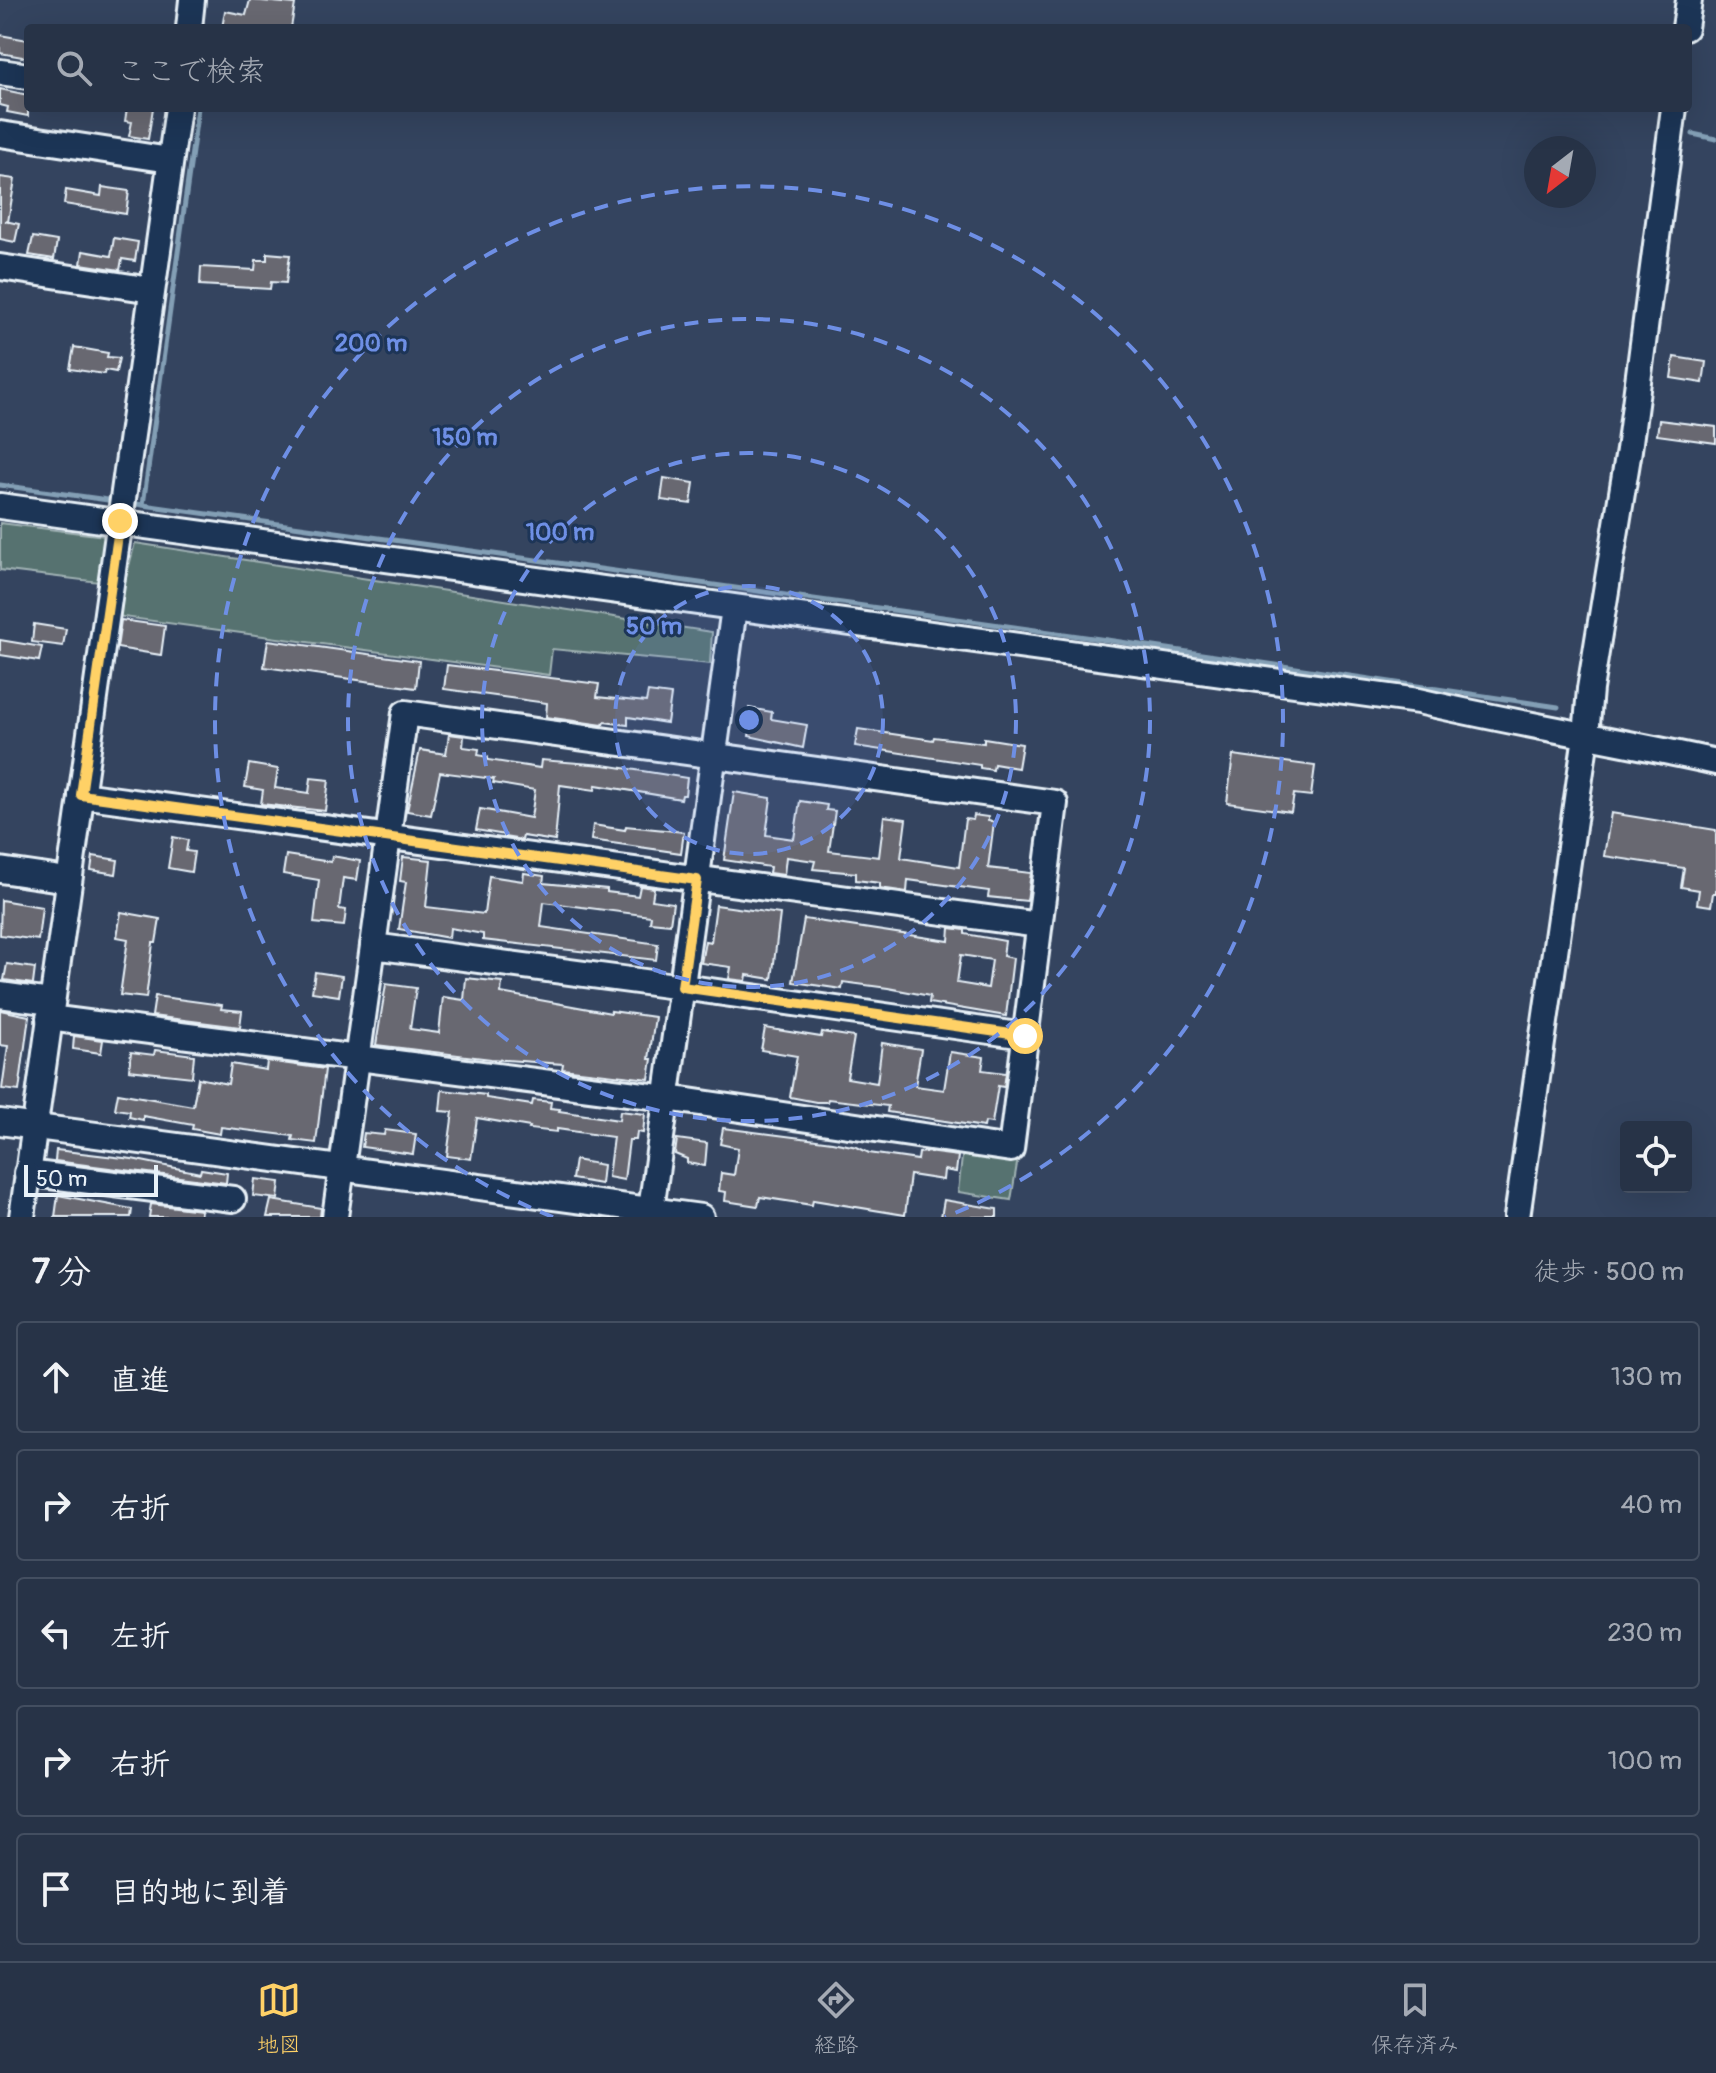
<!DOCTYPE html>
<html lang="ja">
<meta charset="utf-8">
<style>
body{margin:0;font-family:Pangolin,"Klee One",sans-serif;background:#2f3b4e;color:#f1f3f6}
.controls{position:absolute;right:24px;bottom:24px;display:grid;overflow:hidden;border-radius:8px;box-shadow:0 8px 32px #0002}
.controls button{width:72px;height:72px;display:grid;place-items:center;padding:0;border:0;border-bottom:2px solid #434e60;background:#273347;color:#f1f3f6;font:40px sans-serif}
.compass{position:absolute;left:1524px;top:136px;width:72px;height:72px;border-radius:50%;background:#273347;box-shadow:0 8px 32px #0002;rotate:211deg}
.scale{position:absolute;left:24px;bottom:20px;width:134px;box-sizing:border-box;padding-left:8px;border:4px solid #e8f1f8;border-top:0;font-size:22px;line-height:28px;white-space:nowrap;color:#e8f1f8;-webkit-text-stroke:6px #1d3557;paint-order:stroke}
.stop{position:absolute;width:24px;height:24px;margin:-18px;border:6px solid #ffd166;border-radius:50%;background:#fff}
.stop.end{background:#ffd166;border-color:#fff;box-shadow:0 2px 8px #0008}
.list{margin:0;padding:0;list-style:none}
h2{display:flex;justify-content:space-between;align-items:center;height:104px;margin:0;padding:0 32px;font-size:34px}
h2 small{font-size:26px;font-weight:400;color:#a4aab4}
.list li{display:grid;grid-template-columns:52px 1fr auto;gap:24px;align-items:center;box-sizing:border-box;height:112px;margin:0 16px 16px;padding:0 16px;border:2px solid #434e60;border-radius:8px}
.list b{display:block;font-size:30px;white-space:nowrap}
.list em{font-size:26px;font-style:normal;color:#a4aab4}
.icon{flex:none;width:44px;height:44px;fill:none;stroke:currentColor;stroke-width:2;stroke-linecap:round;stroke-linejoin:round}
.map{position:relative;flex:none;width:1716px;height:1217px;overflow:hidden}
.search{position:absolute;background:#273347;box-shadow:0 8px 32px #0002;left:24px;right:24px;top:24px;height:88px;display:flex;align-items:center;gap:20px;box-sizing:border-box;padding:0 28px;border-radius:8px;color:#a4aab4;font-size:30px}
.sheet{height:744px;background:#273347}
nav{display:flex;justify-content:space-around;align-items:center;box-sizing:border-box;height:112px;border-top:2px solid #434e60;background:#273347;font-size:22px;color:#a4aab4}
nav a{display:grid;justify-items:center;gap:4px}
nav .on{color:#ffd166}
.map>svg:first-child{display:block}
</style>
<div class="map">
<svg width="1716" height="1217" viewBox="0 0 1716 1217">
<rect width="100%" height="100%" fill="#34445f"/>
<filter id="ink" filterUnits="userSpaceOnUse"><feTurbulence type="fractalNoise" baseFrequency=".0125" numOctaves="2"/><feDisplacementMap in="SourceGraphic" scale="16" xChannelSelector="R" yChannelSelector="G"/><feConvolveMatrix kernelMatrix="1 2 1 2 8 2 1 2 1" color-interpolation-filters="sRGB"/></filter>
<g filter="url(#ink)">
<!-- green -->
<g fill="#577270" stroke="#a0b2b4" stroke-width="2">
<path d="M0 523 113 537 107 583 0 570Z"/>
<path d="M135 543 712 632 710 664 552 649 549 675 116 616Z"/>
<path d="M963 1149 1018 1158 1011 1200 958 1192Z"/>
</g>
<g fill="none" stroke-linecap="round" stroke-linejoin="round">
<!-- stream -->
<g stroke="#839fb5" stroke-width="5">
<path d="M1693 134 1716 139"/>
<path d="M0 485 115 501"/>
<path d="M129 503 1107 640 1558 707"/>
<path d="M143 505 198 108"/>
</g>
</g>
<!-- building -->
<g fill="#686771" stroke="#e8f1f8" stroke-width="2" fill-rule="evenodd">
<path d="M250 0 295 4 291 28H222L225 11 246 15Z"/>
<path d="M0 35 28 40V58L0 53Z"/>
<path d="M0 89 28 95V116L7 112 8 107 0 105Z"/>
<path d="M127 108H153L148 139 129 136 132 122 125 121Z"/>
<path d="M0 177 15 179 8 222 5 221 19 224 15 242 0 239Z"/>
<path d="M102 187 129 191 126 214 64 204 66 190 101 196Z"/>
<path d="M33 237 57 241 54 259 29 255Z"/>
<path d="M114 238 138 242 135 261 122 259 120 270 81 264 83 251 111 256Z"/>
<path d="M267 253 290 255 286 283 271 282 270 289 200 285 201 267 255 270 256 260H267Z"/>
<path d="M74 347 108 353 107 357 119 358 116 372 105 370 104 374 70 369Z"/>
<path d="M1674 357 1706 362 1703 383 1671 378Z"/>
<path d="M1659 420 1716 427V443L1657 435Z"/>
<path d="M664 478 694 483 691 504 661 500Z"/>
<path d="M121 620 165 626 161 655 117 648Z"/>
<path d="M34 624 66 629 63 646 32 642Z"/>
<path d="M0 640 42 647 39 661 0 655Z"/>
<path d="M268 640 419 661 416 688 264 667Z"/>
<path d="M447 665 599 684 597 697 646 702 648 692 671 695 667 723 628 717V725L604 722 603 725 546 717 547 703 444 689Z"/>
<path d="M749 708 772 712 771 719 807 725 803 748 749 736 750 729H746Z"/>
<path d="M858 729 933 740 934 737 984 743V738L1022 744 1018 768 994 764 993 770 980 768V765L855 746Z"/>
<path d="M449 734 464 736 463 747 479 749 478 755 488 757V760L540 768 541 760 604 765 687 778 685 795H682L681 799 596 785 595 790 560 785 555 841 523 836 522 840 504 837 505 835 476 830 480 809 531 818 535 790 493 783 494 779 440 772 431 815 407 811 420 750 446 754Z"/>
<path d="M1233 755 1315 766 1311 796 1294 794 1291 812 1227 803Z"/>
<path d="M249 764 278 769 275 788 309 793 311 778 329 780 325 811 261 804 263 790 245 787Z"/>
<path d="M734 792 771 798 766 835 794 839 800 801 827 805 826 810 835 811 829 851 879 857 884 816 906 819 901 858 959 867 965 819 973 820 974 815 988 817V821L994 822 988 868 1031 873 1027 901 988 897 989 891 908 880 907 892 880 888V883L856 880V873L813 869 815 861 786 857 784 875 769 873 770 867 724 860Z"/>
<path d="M1611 813 1716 830V893H1713L1711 906 1697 904 1699 890 1681 887 1684 868 1604 856Z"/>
<path d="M593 825 625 830 626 826 684 832 681 853 591 840Z"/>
<path d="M173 837 188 840 186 851 194 852 191 872 168 868Z"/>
<path d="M286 855 331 862 332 856 360 861 357 880 343 878 339 909 346 910 344 926 314 923 319 880 283 874Z"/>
<path d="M93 856 118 860 116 874 91 870Z"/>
<path d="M403 857 431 860 426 907 484 914 489 876 523 881 524 873 544 876 543 883 607 889V892L638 896 640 886 654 888 652 900 673 903 670 924 650 922 651 916 544 902 541 927 658 944 656 960 483 940V934L450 928 449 938 399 929 406 882 400 881Z"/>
<path d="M1 900 42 907 38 940 0 935Z"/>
<path d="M716 905 780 914 772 979 747 975 746 981 729 979 731 967 701 963 705 941 711 942Z"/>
<path d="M121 912 160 919 156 943H153L146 998 120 995 128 939 117 937Z"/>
<path d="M804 919 949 941 950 928 965 930V934L1005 941 1003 956 1013 958 1006 1016 929 1003 930 996 888 988 843 982 842 989 793 982ZM961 955 992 960 988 988 957 983Z"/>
<path d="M7 964 35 968 33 984 4 980Z"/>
<path d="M315 972 342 976 339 996 312 992Z"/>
<path d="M466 978 502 982 501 993 611 1013V1011L655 1017 649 1059H652L649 1079 562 1069 563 1064 491 1059 376 1045 386 984 416 988 410 1029 439 1033 443 997 464 1000Z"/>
<path d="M155 996 222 1005 221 1009 242 1011 240 1027 152 1016Z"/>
<path d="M0 1010 29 1016 19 1091 2 1089 8 1046 0 1045Z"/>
<path d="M765 1028 821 1037 822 1032 854 1037 847 1078 877 1083 882 1043 921 1049 915 1086 944 1090 950 1052 984 1057 982 1070 1006 1073 1004 1087 998 1086 992 1123 985 1122 984 1127 887 1112 888 1106 828 1099 827 1102H816L790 1097 797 1056 761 1050Z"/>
<path d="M74 1036 103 1040 101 1053 73 1049Z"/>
<path d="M155 1050 194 1055 192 1077 129 1070 131 1052 154 1055Z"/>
<path d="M267 1061 325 1069 316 1143 292 1140 293 1136 221 1127 220 1134 192 1129 193 1125 143 1116V1120L129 1117 130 1111 115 1109 118 1093 193 1106 198 1078 228 1084 231 1064 266 1070Z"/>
<path d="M442 1090 486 1095V1098L532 1105 533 1100 551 1102 550 1108 560 1109 559 1111 619 1120 620 1111 645 1114 643 1133 637 1132 636 1140H629L624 1180 608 1177 613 1137 557 1129V1132L529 1129 530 1127 477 1118 471 1159 447 1156 453 1112 440 1111Z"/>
<path d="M723 1128 832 1142 857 1147 869 1153 918 1160 919 1153 927 1152 958 1156 956 1172 944 1170 943 1180 910 1175 905 1215 813 1200 812 1205 760 1197 758 1206 725 1201 726 1192 719 1191 721 1173 734 1175 738 1148 720 1144Z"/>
<path d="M385 1130 416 1134 413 1154 362 1147 364 1133 384 1135Z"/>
<path d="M677 1139 707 1143 705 1166 687 1163V1159L675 1154Z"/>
<path d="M56 1150 132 1159 200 1173 201 1169 227 1173 226 1183 55 1161Z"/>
<path d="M575 1160 603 1165 601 1184 572 1179Z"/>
<path d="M255 1179 280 1182 278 1199 253 1196Z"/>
<path d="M58 1195 132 1209 131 1217H55Z"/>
<path d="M271 1200 321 1208 320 1217H267Z"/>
<path d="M944 1200 997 1209V1217H941Z"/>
<path d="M151 1204 201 1210 200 1217H149Z"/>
</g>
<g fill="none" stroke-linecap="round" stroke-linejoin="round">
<!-- minor casing -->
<g stroke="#e8f1f8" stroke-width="30">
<g id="minor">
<path d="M189 28 192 0"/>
<path d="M1685 28 1689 0"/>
<path d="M0 72 28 76"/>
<path d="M0 134 170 160"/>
<path d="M0 267 152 290"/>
<path d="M0 506 1418 701C1517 724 1617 740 1716 762"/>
<path d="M81 795 1039 925"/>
<path d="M0 870 68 880"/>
<path d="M0 995 51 1002"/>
<path d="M49 1018 667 1098 1011 1149 1055 803 405 713 373 946"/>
<path d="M0 1122 701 1217"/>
<path d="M27 1173 233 1199"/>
<path d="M22 1217 178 108"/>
<path d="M335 1217 373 946 682 987 1025 1036"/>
<path d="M650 1217 734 608"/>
<path d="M1517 1217 1586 736 1590 689 1629 450 1674 108"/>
</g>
</g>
<!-- minor -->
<use href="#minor" stroke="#1d3557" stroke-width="24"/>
</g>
</g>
<g fill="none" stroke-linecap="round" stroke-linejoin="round" filter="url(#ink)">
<!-- route -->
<path stroke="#ffd166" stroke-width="10" d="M120 521 81 795 697 880 682 987 1025 1036"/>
</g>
<!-- distance rings -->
<circle cx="749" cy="720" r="134" fill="#6e8fe5" fill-opacity=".12"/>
<g fill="none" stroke="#6e8fe5" stroke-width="4" stroke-dasharray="14 10">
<circle cx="749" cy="720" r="134"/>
<circle cx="749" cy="720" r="267"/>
<circle cx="749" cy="720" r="401"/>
<path d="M553 1217A534 534 0 1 1 945 1217"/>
</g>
<circle cx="749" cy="720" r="12" fill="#6e8fe5" stroke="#1d3557" stroke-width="4"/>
<g font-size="24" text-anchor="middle" font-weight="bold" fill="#6e8fe5" stroke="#1d3557" stroke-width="6" stroke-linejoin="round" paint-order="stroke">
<text x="371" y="351">200 m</text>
<text x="465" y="445">150 m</text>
<text x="560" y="540">100 m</text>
<text x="654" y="634">50 m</text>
</g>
</svg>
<div class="controls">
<button><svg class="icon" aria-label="locate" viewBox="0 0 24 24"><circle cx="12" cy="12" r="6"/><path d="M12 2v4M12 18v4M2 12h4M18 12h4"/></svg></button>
</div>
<svg class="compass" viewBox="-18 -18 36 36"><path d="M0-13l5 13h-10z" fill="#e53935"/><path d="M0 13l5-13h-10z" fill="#a4aab4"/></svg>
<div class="scale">50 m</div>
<div class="stop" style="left:1025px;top:1036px"></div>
<div class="stop end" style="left:120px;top:521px"></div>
<div class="search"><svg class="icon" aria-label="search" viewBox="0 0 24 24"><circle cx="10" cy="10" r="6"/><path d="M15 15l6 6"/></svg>ここで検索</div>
</div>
<section class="sheet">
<h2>7 分<small>徒歩 · 500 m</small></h2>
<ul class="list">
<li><svg class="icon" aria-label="ahead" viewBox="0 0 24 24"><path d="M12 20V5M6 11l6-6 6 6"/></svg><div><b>直進</b></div><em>130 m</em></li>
<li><svg class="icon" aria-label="right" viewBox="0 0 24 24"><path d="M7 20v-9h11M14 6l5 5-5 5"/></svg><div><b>右折</b></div><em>40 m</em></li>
<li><svg class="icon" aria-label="left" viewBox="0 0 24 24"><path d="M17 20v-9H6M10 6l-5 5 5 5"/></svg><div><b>左折</b></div><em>230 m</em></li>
<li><svg class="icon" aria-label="right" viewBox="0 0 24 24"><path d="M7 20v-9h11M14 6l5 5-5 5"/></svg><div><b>右折</b></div><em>100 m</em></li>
<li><svg class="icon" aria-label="arrive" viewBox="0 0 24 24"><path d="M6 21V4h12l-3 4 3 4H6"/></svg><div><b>目的地に到着</b></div></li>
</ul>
</section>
<nav>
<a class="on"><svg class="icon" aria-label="map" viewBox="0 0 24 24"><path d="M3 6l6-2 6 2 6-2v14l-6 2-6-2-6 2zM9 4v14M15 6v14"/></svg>地図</a>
<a><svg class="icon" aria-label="directions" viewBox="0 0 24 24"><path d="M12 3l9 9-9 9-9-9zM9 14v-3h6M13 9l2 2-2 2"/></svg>経路</a>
<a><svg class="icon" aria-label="saved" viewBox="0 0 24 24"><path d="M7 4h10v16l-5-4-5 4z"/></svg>保存済み</a>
</nav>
